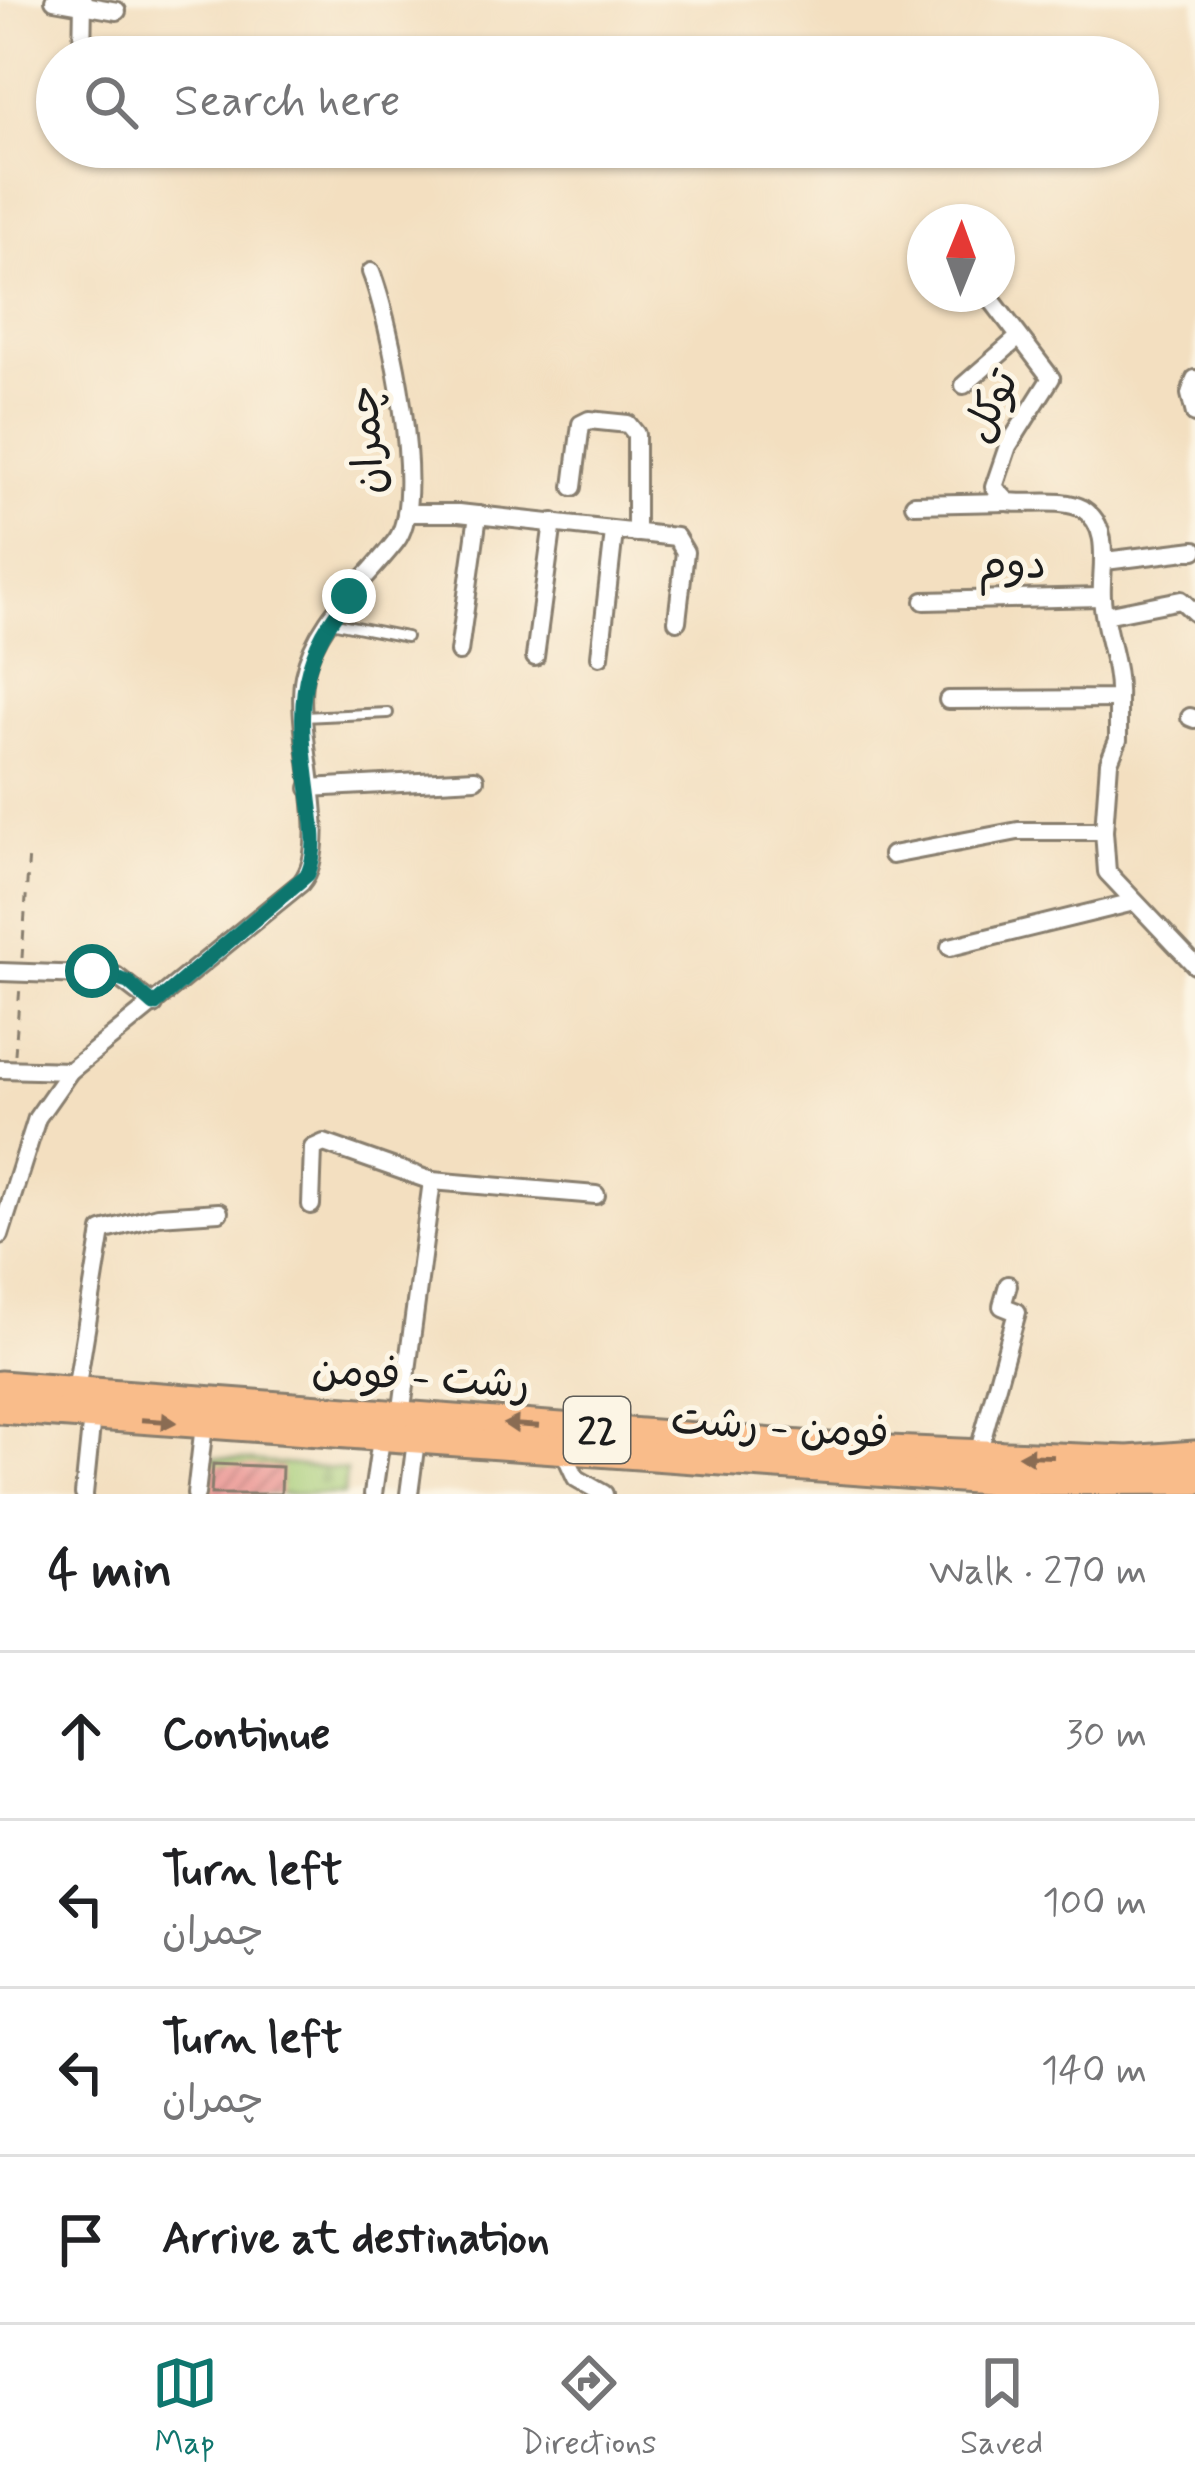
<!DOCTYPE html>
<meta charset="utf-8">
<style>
body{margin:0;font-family:Mynerve,"Playpen Sans Arabic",sans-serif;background:#f6f6f6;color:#202124}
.compass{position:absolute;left:907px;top:204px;width:108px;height:108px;border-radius:50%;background:#fff;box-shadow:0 3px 9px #0004;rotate:1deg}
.stop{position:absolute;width:36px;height:36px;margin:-27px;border:9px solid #0f766e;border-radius:50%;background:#fff}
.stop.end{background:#0f766e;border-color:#fff;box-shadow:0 3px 12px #0008}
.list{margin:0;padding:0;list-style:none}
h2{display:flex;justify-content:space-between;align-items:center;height:156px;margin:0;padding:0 48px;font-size:51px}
h2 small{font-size:39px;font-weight:400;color:#757577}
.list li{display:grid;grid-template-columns:78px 1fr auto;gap:36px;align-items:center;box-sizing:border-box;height:168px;padding:0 48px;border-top:3px solid #e0e0e0}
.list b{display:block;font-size:45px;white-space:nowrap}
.list p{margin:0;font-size:39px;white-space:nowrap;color:#757577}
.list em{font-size:39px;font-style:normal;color:#757577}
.icon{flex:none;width:66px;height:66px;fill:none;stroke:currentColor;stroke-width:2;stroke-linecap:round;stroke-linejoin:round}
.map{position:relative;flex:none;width:1195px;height:1494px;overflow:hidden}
.search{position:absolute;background:#fff;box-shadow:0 3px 9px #0004;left:36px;right:36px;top:36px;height:132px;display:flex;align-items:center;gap:30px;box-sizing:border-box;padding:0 42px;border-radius:66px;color:#757577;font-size:45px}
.sheet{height:828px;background:#fff}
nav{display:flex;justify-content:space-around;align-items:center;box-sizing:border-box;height:168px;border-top:3px solid #e0e0e0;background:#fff;font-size:33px;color:#757577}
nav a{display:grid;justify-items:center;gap:6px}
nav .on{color:#0f766e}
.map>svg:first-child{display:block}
</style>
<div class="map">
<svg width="1195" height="1494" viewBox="0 0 1195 1494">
<defs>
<pattern id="cemetery-stones" width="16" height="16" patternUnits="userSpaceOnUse" patternTransform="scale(3)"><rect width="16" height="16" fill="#a5cc77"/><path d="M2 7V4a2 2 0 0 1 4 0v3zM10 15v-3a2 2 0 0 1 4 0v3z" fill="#8daf66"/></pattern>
<pattern id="building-hatch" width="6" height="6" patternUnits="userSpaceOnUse" patternTransform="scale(3)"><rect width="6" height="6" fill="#eb9493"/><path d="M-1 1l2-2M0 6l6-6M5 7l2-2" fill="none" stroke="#be7877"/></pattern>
</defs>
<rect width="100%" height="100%" fill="#fcf5e5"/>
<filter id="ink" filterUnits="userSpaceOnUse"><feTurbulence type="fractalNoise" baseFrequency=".00833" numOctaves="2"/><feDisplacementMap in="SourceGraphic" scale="24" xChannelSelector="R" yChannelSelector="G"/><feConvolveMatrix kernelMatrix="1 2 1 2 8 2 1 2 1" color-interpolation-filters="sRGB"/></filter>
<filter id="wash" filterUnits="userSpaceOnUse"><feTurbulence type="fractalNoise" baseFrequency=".004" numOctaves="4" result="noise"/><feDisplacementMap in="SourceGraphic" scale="48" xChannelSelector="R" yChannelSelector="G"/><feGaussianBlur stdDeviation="2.7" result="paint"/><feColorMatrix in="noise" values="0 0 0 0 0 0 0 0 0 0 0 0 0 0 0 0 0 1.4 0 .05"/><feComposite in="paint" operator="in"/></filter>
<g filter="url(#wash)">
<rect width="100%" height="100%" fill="#f3dfc0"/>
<!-- cemetery -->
<path fill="url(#cemetery-stones)" stroke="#60744a" stroke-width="3" d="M210 1457 346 1470 344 1494H206Z"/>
<g id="blocks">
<!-- building -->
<path fill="url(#building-hatch)" d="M213 1464 282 1467 281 1494H211Z"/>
</g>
</g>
<g filter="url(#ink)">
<use href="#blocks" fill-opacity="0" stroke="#887e6e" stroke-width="3"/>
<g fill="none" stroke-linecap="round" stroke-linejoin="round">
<!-- service casing -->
<g stroke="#887e6e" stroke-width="14">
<g id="service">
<path d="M331 622 406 637"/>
<path d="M303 717 388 713"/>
</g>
</g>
<!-- minor casing -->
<g stroke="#887e6e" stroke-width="22">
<g id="minor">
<path d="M54 0 117 11"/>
<path d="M82 57 83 0"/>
<path d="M1195 379 1190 394 1195 414"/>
<path d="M964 385 1019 337"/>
<path d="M573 487 581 424 589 420 628 424 636 434V533"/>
<path d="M914 504 1007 502"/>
<path d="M406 513H459L676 537 685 552 677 621"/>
<path d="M1105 561 1195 550"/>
<path d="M924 601 1101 597"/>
<path d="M1105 615 1181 600 1195 613"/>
<path d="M459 652 478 515"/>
<path d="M600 656 614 532"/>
<path d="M535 657 553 522"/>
<path d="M1118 699V740L1109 762 1104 831 1107 872 1195 965"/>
<path d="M948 700 1118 699C1120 664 1104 633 1102 597 1100 570 1113 528 1083 509 1064 498 1030 505 1008 502L994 487 1008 446 1051 378 987 294"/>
<path d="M1190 717 1195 719"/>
<path d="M309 788 475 779"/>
<path d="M892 855 1018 831H1104"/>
<path d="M950 947 1134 902"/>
<path d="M0 972 116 976 154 1005"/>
<path d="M0 1069 70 1071"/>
<path d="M311 1205 313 1148 324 1143 432 1181 596 1195"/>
<path d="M0 1235 37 1118 70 1071 301 883C335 843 293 731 304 676 315 620 363 584 396 541 428 500 390 320 371 272"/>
<path d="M76 1391 102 1231 158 1216 219 1212"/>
<path d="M401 1416 432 1181"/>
<path d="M564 1452 576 1478 604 1494"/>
<path d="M978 1454 1017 1312 1002 1306 1008 1285"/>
<path d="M84 1494 92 1416"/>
<path d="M196 1494 204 1425"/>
<path d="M373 1494 381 1439"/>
<path d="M409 1494 416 1441"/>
</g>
</g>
<!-- trunk casing -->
<g stroke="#887e6e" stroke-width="33">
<g id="trunk">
<path d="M0 1385 842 1448 1128 1460 1195 1455"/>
<path d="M0 1409 1001 1481 1195 1480"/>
</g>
</g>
<!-- path -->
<g stroke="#887e6e" stroke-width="3" stroke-dasharray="9 9" stroke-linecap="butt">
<path d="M22 958 29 853"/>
<path d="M15 1054 20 986"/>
</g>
<!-- service -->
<use href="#service" stroke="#fff" stroke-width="8"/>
<!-- minor -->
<use href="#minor" stroke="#fff" stroke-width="16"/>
<!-- trunk -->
<use href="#trunk" stroke="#f9bc8a" stroke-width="27"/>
</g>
<!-- one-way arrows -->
<defs><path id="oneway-solid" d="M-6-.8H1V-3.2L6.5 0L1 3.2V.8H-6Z" transform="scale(3)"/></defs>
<g fill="#8a6c53">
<use href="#oneway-solid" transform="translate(159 1421) rotate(4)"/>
<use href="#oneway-solid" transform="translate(521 1425) rotate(-176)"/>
<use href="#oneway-solid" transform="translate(1036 1456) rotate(-178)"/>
</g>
</g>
<g fill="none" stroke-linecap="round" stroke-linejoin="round" filter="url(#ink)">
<!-- route -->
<path stroke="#0f766e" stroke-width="15" d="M92 971 128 982 154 1005 308 874C318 849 313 826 310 800 299 715 292 667 349 596"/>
</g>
<g text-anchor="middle" stroke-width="10" stroke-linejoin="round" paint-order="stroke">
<!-- shield labels -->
<rect fill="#fcf5e5" stroke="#5f5d58" stroke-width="3" x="564" y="1397" width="66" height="66" rx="9"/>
<g font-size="39" font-weight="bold" fill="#1c1c1c">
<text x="597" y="1444">22</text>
</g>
<!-- street labels -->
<g font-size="42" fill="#1c1c1c" stroke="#fcf5e5">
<text transform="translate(989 405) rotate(-64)" y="15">توکل</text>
<text transform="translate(365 440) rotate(-94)" y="15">چمران</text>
<text transform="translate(1012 563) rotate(-1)" y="15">دوم</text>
<text transform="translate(421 1375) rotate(4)" y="15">رشت - فومن</text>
<text transform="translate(780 1425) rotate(4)" y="15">فومن - رشت</text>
</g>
</g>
</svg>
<svg class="compass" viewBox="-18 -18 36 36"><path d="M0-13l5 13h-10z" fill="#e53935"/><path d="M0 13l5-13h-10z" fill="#757577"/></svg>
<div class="stop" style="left:92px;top:971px"></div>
<div class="stop end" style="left:349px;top:596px"></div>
<div class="search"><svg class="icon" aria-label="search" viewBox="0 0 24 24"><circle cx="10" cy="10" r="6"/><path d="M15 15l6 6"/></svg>Search here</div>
</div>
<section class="sheet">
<h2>4 min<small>Walk · 270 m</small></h2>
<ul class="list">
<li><svg class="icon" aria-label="ahead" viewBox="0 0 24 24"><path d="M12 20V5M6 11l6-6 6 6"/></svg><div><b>Continue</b></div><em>30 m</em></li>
<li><svg class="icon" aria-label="left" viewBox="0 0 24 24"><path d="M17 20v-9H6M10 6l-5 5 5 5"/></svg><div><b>Turn left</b><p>چمران</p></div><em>100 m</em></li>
<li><svg class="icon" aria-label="left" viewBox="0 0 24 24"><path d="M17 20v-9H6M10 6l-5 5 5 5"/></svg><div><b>Turn left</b><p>چمران</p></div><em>140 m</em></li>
<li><svg class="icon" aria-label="arrive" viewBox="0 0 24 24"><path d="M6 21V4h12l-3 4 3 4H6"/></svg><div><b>Arrive at destination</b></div></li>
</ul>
</section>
<nav>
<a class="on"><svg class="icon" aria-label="map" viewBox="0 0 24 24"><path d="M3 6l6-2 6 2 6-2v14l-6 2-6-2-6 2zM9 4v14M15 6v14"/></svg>Map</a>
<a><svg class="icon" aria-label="directions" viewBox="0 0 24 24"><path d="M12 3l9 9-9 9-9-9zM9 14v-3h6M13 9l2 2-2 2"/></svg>Directions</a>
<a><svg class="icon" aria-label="saved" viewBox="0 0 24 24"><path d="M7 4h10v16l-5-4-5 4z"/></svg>Saved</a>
</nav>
